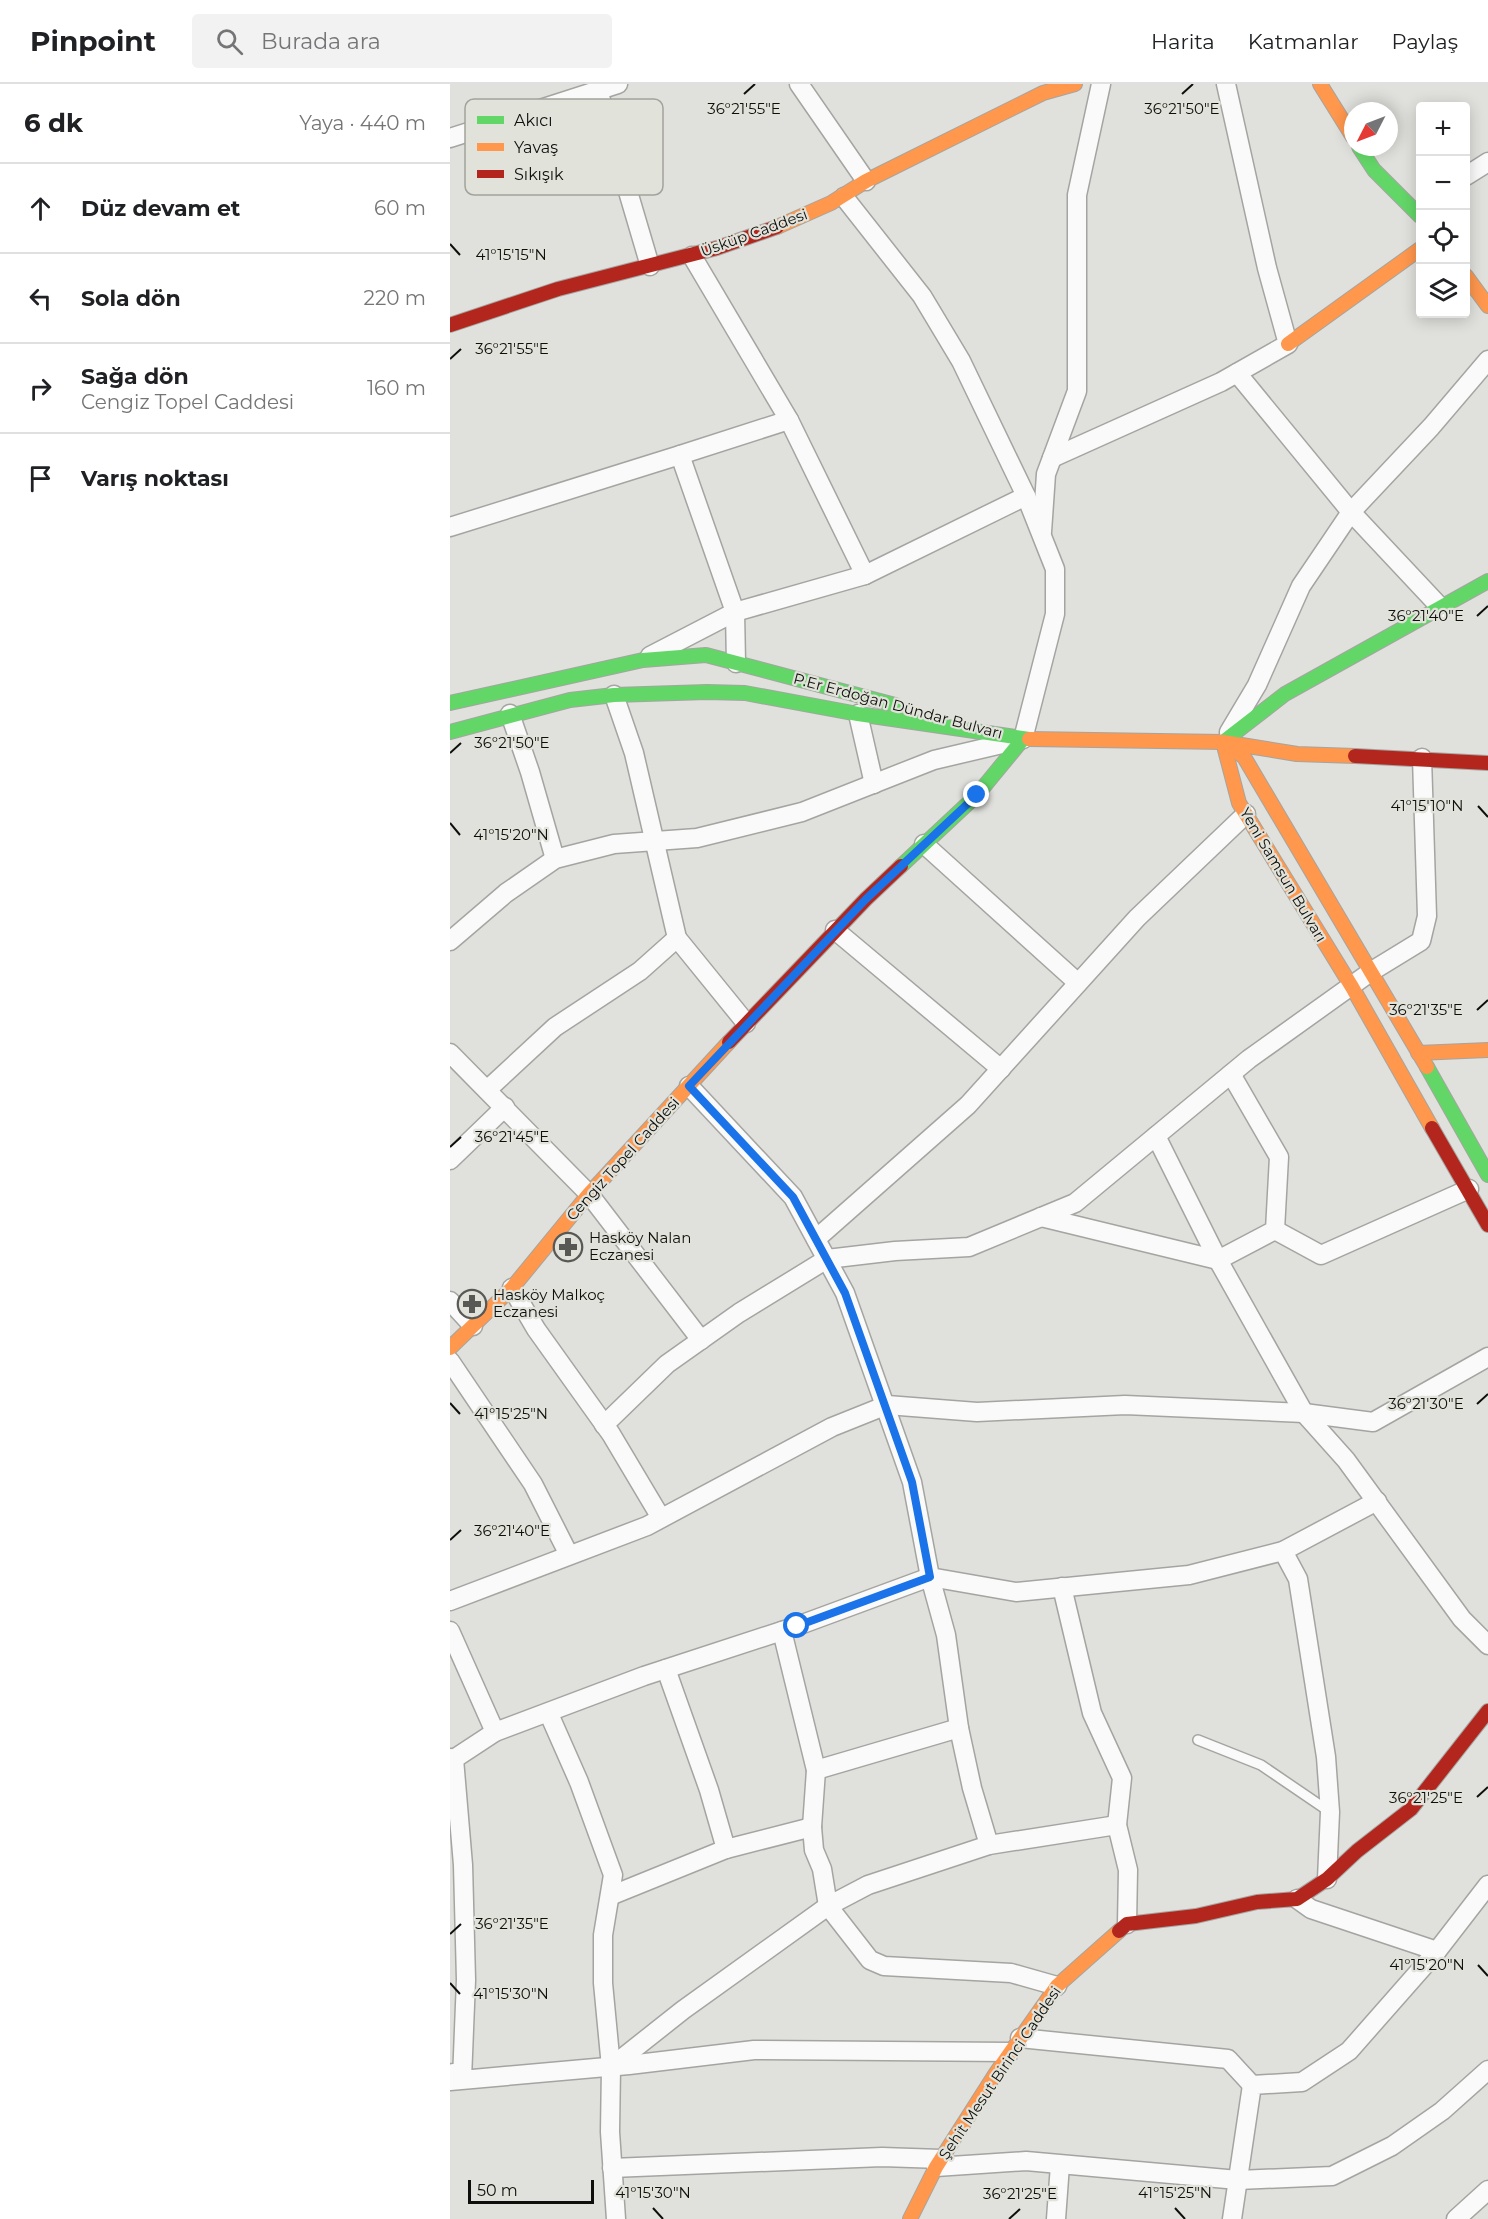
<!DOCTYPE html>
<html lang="tr">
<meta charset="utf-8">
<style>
body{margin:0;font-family:Montserrat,sans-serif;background:#f2f2f2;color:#202124}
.controls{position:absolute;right:18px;top:18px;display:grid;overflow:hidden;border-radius:6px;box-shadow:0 3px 15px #0003}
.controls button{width:54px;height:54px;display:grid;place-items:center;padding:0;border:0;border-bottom:2px solid #e0e0e0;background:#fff;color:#202124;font:30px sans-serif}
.compass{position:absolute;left:894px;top:18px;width:54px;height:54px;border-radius:50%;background:#fff;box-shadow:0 3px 15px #0003;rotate:228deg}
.scale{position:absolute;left:18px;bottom:15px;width:126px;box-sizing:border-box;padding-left:6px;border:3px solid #0e0f0c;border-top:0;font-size:16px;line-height:21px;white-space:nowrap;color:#0e0f0c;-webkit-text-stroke:4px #e1e2da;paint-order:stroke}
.stop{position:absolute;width:18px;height:18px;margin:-14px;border:4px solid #1a73e8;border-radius:50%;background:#fff}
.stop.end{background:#1a73e8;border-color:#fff;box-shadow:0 2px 6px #0008}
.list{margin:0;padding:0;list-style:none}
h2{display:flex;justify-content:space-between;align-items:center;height:78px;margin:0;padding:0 24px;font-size:26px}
h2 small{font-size:20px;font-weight:400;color:#757577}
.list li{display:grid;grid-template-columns:39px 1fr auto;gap:18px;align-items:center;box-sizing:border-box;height:90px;padding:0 24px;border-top:2px solid #e0e0e0}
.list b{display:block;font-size:22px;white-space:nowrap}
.list p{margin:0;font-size:20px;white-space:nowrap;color:#757577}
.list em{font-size:20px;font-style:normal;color:#757577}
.icon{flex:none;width:33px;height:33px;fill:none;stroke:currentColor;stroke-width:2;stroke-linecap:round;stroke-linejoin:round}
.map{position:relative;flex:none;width:1038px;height:2135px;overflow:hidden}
header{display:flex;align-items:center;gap:36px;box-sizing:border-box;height:84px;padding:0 30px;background:#fff;border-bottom:2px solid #e0e0e0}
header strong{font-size:28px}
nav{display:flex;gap:33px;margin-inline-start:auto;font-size:21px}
.search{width:420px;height:54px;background:#f2f2f2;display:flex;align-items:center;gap:15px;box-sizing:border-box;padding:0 21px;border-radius:6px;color:#757577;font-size:22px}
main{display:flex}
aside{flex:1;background:#fff}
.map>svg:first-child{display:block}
</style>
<header>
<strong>Pinpoint</strong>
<div class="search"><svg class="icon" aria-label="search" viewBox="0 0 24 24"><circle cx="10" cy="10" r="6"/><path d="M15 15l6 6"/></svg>Burada ara</div>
<nav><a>Harita</a><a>Katmanlar</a><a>Paylaş</a></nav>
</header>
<main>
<aside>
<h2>6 dk<small>Yaya · 440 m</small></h2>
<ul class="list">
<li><svg class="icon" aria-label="ahead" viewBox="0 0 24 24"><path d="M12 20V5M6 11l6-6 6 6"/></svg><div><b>Düz devam et</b></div><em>60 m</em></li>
<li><svg class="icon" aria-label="left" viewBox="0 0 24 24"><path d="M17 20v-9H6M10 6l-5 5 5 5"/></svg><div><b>Sola dön</b></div><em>220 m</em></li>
<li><svg class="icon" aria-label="right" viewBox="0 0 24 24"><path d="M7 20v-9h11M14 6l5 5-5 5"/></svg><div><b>Sağa dön</b><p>Cengiz Topel Caddesi</p></div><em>160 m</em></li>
<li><svg class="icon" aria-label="arrive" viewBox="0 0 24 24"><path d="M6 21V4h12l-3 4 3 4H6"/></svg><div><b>Varış noktası</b></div></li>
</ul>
</aside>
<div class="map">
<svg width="1038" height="2135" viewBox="0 0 1038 2135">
<rect width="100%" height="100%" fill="#e0e0dc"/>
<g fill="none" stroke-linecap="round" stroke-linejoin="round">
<!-- lane casing -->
<g stroke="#a4a5a1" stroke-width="12">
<path id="lane" d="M748 1656 811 1681 880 1728"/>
</g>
<!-- street casing -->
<g stroke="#a4a5a1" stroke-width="21">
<g id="street">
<path d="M349 0 416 97"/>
<path d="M148 6 200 182"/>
<path d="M0 54 168 0"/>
<path d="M1016 92 1038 78"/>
<path d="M242 172 339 336 230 371 285 528 286 579"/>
<path d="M787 289 901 428 992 525"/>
<path d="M339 336 415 491"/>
<path d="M602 374 771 298 838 260 817 184 776 0"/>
<path d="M0 443 230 371"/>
<path d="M592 448 596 390 627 307V111L651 0"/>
<path d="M200 572 285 528 415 491 576 412"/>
<path d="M164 611 184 669 227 854 296 939"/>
<path d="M60 630 80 688 105 775"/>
<path d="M408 630 424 700"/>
<path d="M779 648 807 601 851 502 901 428 981 343 1038 276"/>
<path d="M474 760 628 899"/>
<path d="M385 846 551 985"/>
<path d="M0 857 56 809 105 775 164 760 247 754 352 728 484 676 573 655 605 530V485L576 412 511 277 472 212 394 113"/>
<path d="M0 969 139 1110 251 1256"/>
<path d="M239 1002 343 1113 395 1209 462 1398 480 1493 496 1551 509 1644 522 1704 539 1761"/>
<path d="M37 1006 105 943 190 887 227 854"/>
<path d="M706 1052 768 1176 854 1329 896 1376 1012 1535 1038 1561"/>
<path d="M0 1076 55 1023"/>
<path d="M591 1133 768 1176 825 1146 829 1073 781 990"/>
<path d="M825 1146 871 1171 1019 1105"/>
<path d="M366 1155 518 1021 687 834 796 730"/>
<path d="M62 1204 86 1245 161 1350 211 1434"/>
<path d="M0 1217 23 1242"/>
<path d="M0 1277 83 1400 119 1471"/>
<path d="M154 1341 217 1280 289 1229 377 1175 445 1167 519 1163 625 1119 799 975 922 887 971 857 977 832 972 674"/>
<path d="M833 1467 848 1495 876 1673 880 1728 877 1795"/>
<path d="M612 1503 642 1629 672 1694 667 1741 678 1786 677 1840"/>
<path d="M0 1517 197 1442 382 1343 437 1321 527 1328 675 1321 854 1329 923 1338 1038 1273"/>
<path d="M0 1547 45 1648"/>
<path d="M332 1547 366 1686 362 1743 364 1766 372 1785 378 1822 420 1876 434 1882 561 1889 607 1902"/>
<path d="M216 1585 259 1706 276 1765"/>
<path d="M99 1630 129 1698 163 1791 153 1851V1899L161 1983 160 2048 166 2135"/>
<path d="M0 1674 4 1675 13 1781 16 1896 12 1995 3 1989"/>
<path d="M4 1675 45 1648 194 1592 347 1542 480 1493 566 1508 739 1491 833 1467 927 1417"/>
<path d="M366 1686 509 1644"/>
<path d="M160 1812 276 1765 362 1743"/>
<path d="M847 1815 861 1825 987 1867 1038 1801"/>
<path d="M570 1954 778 1975 802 2001"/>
<path d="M161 1983 233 1926 378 1822 418 1801 539 1761 667 1741"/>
<path d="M0 1997 179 1981 304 1966 560 1968"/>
<path d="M486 2083 576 2077 788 2096 882 2092 942 2062 992 2027 1038 1986"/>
<path d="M162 2084 432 2073 491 2075"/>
<path d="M606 2135 610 2081"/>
<path d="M782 2135 802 2001 852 1998 899 1967 987 1867"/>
<path d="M1006 2135 1038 2106"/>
</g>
</g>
<!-- fast casing -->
<g stroke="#a4a5a1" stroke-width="16">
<g id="fast">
<path d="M909 63 924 86 970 132"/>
<path d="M0 619 193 576 256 571 445 621"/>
<path d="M0 648 120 616 164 611 257 608 295 609 408 630 579 655"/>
<path d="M773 658 835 610 1038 497"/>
<path d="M451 782 527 711 573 655"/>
<path d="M977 983 1038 1091"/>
</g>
</g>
<!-- slow casing -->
<g stroke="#a4a5a1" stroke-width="16">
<g id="slow">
<path d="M870 0 903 53"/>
<path d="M327 143 381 119 416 97 593 9 625 0"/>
<path d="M1016 192 1038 222"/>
<path d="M838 260 970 165"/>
<path d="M579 655 773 658 847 670 905 672"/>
<path d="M773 658 789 719 902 903 982 1044"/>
<path d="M773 658 794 673 977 983"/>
<path d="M968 969 1038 966"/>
<path d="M0 1264 62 1204 139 1110 279 958"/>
<path d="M460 2135 486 2083 546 1989 607 1902 669 1847"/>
</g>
</g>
<!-- jam casing -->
<g stroke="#a4a5a1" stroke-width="16">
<g id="jam">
<path d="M0 241 108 205 267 164 327 143"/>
<path d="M905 672 1038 679"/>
<path d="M279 958 416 815 451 782"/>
<path d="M982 1044 1038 1141"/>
<path d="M669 1847 677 1840 746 1832 807 1818 847 1815 877 1795 907 1767 961 1725 1038 1627"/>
</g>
</g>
<!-- lane -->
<use href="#lane" stroke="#fafafa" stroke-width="9"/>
<!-- street -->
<use href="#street" stroke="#fafafa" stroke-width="18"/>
<!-- fast -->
<use href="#fast" stroke="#63d668" stroke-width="14"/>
<!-- slow -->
<use href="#slow" stroke="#ff974d" stroke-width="14"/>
<!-- jam -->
<use href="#jam" stroke="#b3261e" stroke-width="14"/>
</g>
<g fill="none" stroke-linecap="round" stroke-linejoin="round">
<!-- route -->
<path stroke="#1a73e8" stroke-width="8" d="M347 1542 480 1493 462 1398 395 1209 343 1113 239 1002 416 815 527 711"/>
</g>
<!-- ticks -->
<path fill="none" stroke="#0e0f0c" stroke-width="2" d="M294 10 305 0M732 10 743 0M0 160 10 171M0 275 11 265M1027 532 1038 522M0 669 11 659M1028 722 1038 733M0 739 10 751M1027 926 1038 916M0 1063 11 1053M0 1319 10 1330M1027 1320 1038 1310M0 1456 11 1446M1027 1713 1038 1703M0 1850 11 1840M1028 1881 1038 1892M0 1899 10 1910M203 2124 213 2135M725 2124 735 2135M559 2135 570 2125"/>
<!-- icons -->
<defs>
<g id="pharmacy-ring" transform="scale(1.5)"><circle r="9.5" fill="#e1e2da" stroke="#585855" stroke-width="1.5"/><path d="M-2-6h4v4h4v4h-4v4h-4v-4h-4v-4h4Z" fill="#585855"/></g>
</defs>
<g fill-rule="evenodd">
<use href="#pharmacy-ring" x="118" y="1163"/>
<use href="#pharmacy-ring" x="22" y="1220"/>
</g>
<g text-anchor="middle" stroke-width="4.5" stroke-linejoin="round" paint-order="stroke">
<!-- street labels -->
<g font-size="15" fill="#0e0f0c" stroke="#e1e2da">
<text transform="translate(304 149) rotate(-20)" y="5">Üsküp Caddesi</text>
<text transform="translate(448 622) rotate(15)" y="5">P.Er Erdoğan Dündar Bulvarı</text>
<text transform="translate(833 791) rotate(59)" y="5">Yeni Samsun Bulvarı</text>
<text transform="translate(173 1075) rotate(-48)" y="5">Cengiz Topel Caddesi</text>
<text transform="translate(550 1989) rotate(-56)" y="5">Şehit Mesut Birinci Caddesi</text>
</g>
<!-- poi labels -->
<g font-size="15" fill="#0e0f0c" stroke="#e1e2da" text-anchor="start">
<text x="139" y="1159">Hasköy Nalan<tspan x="139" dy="17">Eczanesi</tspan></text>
<text x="43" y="1216">Hasköy Malkoç<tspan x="43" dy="17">Eczanesi</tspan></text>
</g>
</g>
<!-- legend -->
<rect x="15" y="15" width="198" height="96" rx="9" fill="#e1e2da" stroke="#a2a39c" stroke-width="1.5"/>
<rect x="27" y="32" width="27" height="8" fill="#63d668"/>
<rect x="27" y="59" width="27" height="8" fill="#ff974d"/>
<rect x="27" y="86" width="27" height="8" fill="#b3261e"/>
<g font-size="16" fill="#0e0f0c">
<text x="64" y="42">Akıcı</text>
<text x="64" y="69">Yavaş</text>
<text x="64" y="96">Sıkışık</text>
</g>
<g font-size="15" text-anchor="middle" fill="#0e0f0c" stroke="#e1e2da" stroke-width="4.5" stroke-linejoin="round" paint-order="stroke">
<text x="732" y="30">36°21'50"E</text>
<text x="294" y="30">36°21'55"E</text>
<text x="61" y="176">41°15'15"N</text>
<text x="62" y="270">36°21'55"E</text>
<text x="976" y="537">36°21'40"E</text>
<text x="62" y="664">36°21'50"E</text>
<text x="977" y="727">41°15'10"N</text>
<text x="61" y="756">41°15'20"N</text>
<text x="976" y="931">36°21'35"E</text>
<text x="62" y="1058">36°21'45"E</text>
<text x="976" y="1325">36°21'30"E</text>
<text x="61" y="1335">41°15'25"N</text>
<text x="62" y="1452">36°21'40"E</text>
<text x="976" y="1719">36°21'25"E</text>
<text x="62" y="1845">36°21'35"E</text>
<text x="977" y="1886">41°15'20"N</text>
<text x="61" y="1915">41°15'30"N</text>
<text x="203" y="2114">41°15'30"N</text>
<text x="725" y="2114">41°15'25"N</text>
<text x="570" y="2115">36°21'25"E</text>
</g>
</svg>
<div class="controls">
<button>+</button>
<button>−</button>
<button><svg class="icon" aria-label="locate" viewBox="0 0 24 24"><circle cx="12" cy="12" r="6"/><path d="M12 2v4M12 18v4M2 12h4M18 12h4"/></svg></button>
<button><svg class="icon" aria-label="layers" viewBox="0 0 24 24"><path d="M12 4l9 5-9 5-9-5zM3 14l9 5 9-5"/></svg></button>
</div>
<svg class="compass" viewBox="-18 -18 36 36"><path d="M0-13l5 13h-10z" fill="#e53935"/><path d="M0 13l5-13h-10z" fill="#757577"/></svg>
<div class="scale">50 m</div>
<div class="stop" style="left:347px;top:1542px"></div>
<div class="stop end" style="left:527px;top:711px"></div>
</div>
</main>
